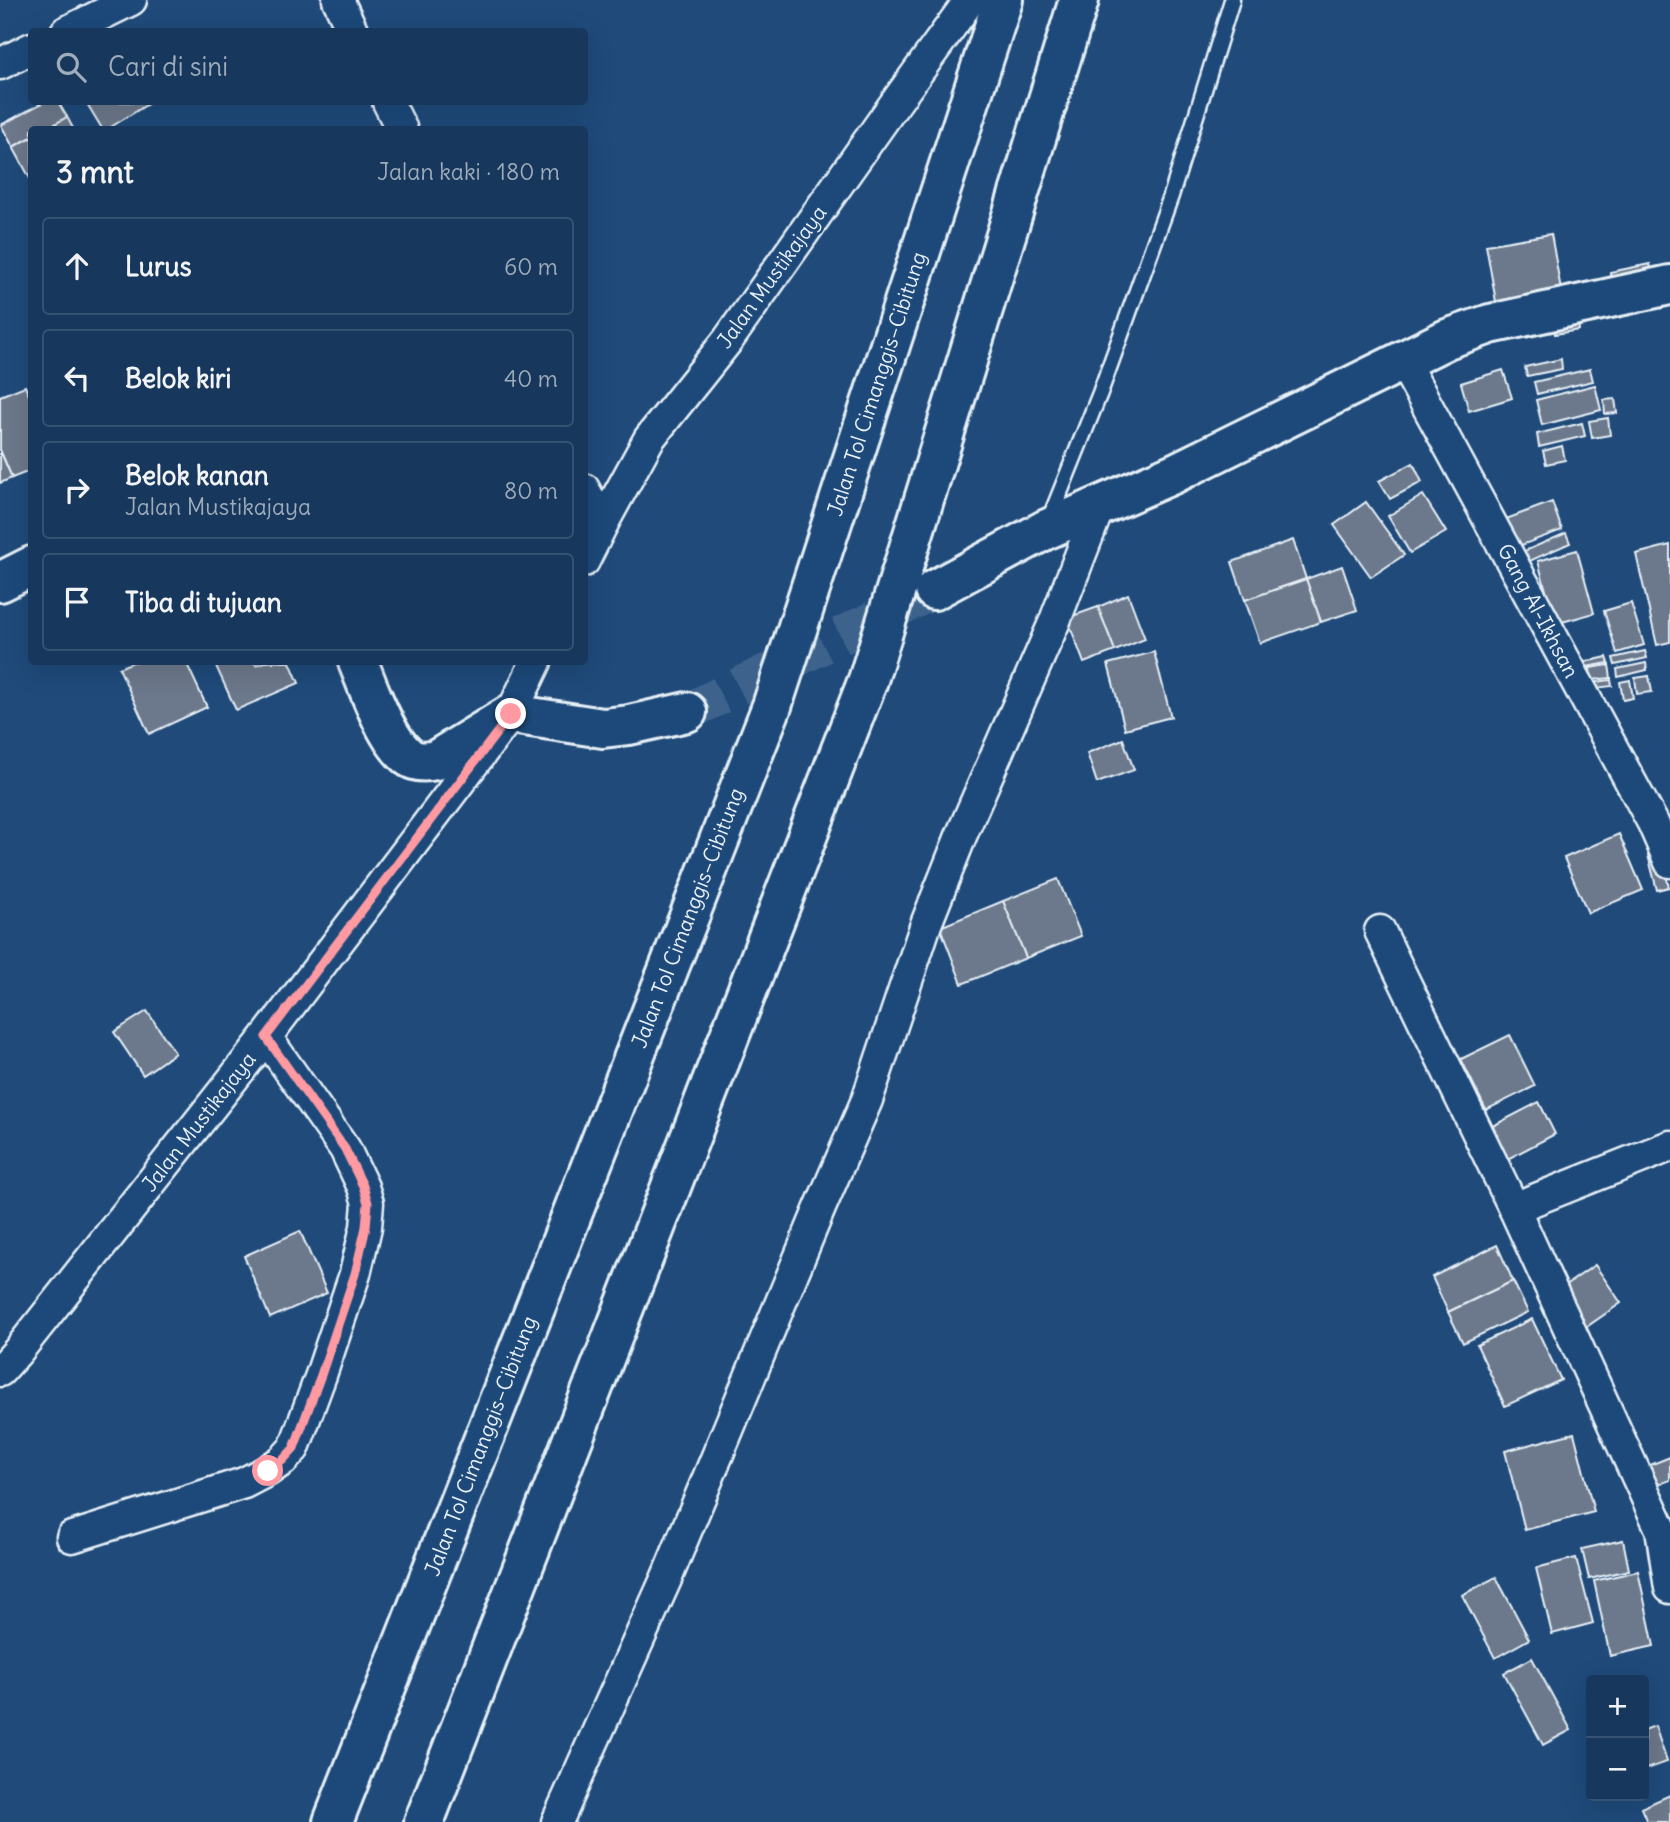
<!DOCTYPE html>
<html lang="id">
<meta charset="utf-8">
<style>
body{margin:0;font-family:Delius,sans-serif;background:#244365;color:#f1f3f6}
.controls{position:absolute;right:21px;bottom:21px;display:grid;overflow:hidden;border-radius:7px;box-shadow:0 7px 28px #0002}
.controls button{width:63px;height:63px;display:grid;place-items:center;padding:0;border:0;border-bottom:2px solid #365272;background:#17385c;color:#f1f3f6;font:35px sans-serif}
.stop{position:absolute;width:21px;height:21px;margin:-16px;border:5px solid #ff9aa2;border-radius:50%;background:#fff}
.stop.end{background:#ff9aa2;border-color:#fff;box-shadow:0 2px 7px #0008}
.list{margin:0;padding:0;list-style:none}
h2{display:flex;justify-content:space-between;align-items:center;height:91px;margin:0;padding:0 28px;font-size:30px}
h2 small{font-size:23px;font-weight:400;color:#9eacbb}
.list li{display:grid;grid-template-columns:46px 1fr auto;gap:21px;align-items:center;box-sizing:border-box;height:98px;margin:0 14px 14px;padding:0 14px;border:2px solid #365272;border-radius:7px}
.list b{display:block;font-size:26px;white-space:nowrap}
.list p{margin:0;font-size:23px;white-space:nowrap;color:#9eacbb}
.list em{font-size:23px;font-style:normal;color:#9eacbb}
.icon{flex:none;width:38px;height:38px;fill:none;stroke:currentColor;stroke-width:2;stroke-linecap:round;stroke-linejoin:round}
.map{position:relative;flex:none;width:1670px;height:1822px;overflow:hidden}
.search{position:absolute;background:#17385c;box-shadow:0 7px 28px #0002;left:28px;top:28px;width:560px;height:77px;display:flex;align-items:center;gap:18px;box-sizing:border-box;padding:0 24px;border-radius:7px;color:#9eacbb;font-size:26px}
.panel{position:absolute;background:#17385c;box-shadow:0 7px 28px #0002;left:28px;top:126px;width:560px;height:539px;border-radius:7px}
.map>svg:first-child{display:block}
</style>
<div class="map">
<svg width="1670" height="1822" viewBox="0 0 1670 1822">
<rect width="100%" height="100%" fill="#1f4a7a"/>
<filter id="ink" filterUnits="userSpaceOnUse"><feTurbulence type="fractalNoise" baseFrequency=".0143" numOctaves="2"/><feDisplacementMap in="SourceGraphic" scale="14" xChannelSelector="R" yChannelSelector="G"/><feConvolveMatrix kernelMatrix="1 2 1 2 8 2 1 2 1" color-interpolation-filters="sRGB"/></filter>
<g filter="url(#ink)">
<!-- building -->
<g fill="#6c788b" stroke="#e8f1f8" stroke-width="2">
<path d="M44 102H58L67 117 45 130H32V137L13 147 1 125Z"/>
<path d="M86 102H151L106 130H103Z"/>
<path d="M67 117 74 130H45Z"/>
<path d="M32 137V182L13 147Z"/>
<path d="M1551 234 1563 301 1498 313 1486 245Z"/>
<path d="M1650 264 1654 285 1614 293 1610 272Z"/>
<path d="M1578 324 1579 330 1555 334 1554 328Z"/>
<path d="M1561 359 1562 369 1527 376 1525 367Z"/>
<path d="M1590 369 1593 381 1537 394 1534 382Z"/>
<path d="M1503 370 1512 398 1469 411 1461 383Z"/>
<path d="M1595 385 1601 410 1542 425 1536 400Z"/>
<path d="M25 386 32 402V470L12 478 0 450V396Z"/>
<path d="M1615 399 1617 413 1605 414 1604 400Z"/>
<path d="M1608 418 1610 435 1592 438 1589 421Z"/>
<path d="M1582 423 1585 436 1539 447 1537 434Z"/>
<path d="M1562 446 1565 460 1546 464 1543 451Z"/>
<path d="M0 450 12 478 0 483Z"/>
<path d="M1413 463 1422 482 1390 499 1379 481Z"/>
<path d="M1423 495 1446 532 1410 553 1388 516Z"/>
<path d="M1366 502 1404 555 1371 577 1334 525Z"/>
<path d="M1552 502 1562 530 1508 550 1498 522Z"/>
<path d="M1566 533 1570 543 1516 567 1511 557Z"/>
<path d="M1293 540 1306 579 1245 600 1232 562Z"/>
<path d="M1670 545V642L1657 645 1636 554Z"/>
<path d="M1577 550 1594 613 1555 624 1538 561Z"/>
<path d="M1342 566 1357 610 1321 622 1306 579Z"/>
<path d="M1306 579 1321 622 1260 643 1245 600Z"/>
<path d="M1128 594 1145 639 1115 651 1098 607Z"/>
<path d="M1631 603 1644 645 1617 653 1604 611Z"/>
<path d="M1098 607 1115 651 1084 663 1067 618Z"/>
<path d="M1645 651 1647 658 1615 665 1613 658Z"/>
<path d="M1154 652 1171 717 1125 729 1108 664Z"/>
<path d="M1607 657 1609 663 1586 667 1585 662Z"/>
<path d="M133 662H186L207 707 149 734 119 668Z"/>
<path d="M225 662H254L256 665 265 662H290L299 683 236 710 216 666Z"/>
<path d="M1646 663 1647 670 1618 677 1617 669Z"/>
<path d="M1609 665 1611 678 1591 680 1590 668Z"/>
<path d="M1649 676 1652 692 1637 694 1635 678Z"/>
<path d="M1611 680 1612 686 1596 688 1595 682Z"/>
<path d="M1630 680 1633 698 1623 700 1620 682Z"/>
<path d="M1123 739 1134 770 1097 783 1087 753Z"/>
<path d="M1619 834 1643 890 1588 913 1564 858Z"/>
<path d="M1660 852 1669 887 1657 890 1648 855Z"/>
<path d="M1058 879 1081 936 1026 958 1003 901Z"/>
<path d="M1003 901 1026 958 962 984 940 927Z"/>
<path d="M147 1011 175 1053 143 1075 114 1032Z"/>
<path d="M1510 1035 1535 1086 1486 1110 1461 1059Z"/>
<path d="M1539 1102 1555 1134 1500 1163 1483 1131Z"/>
<path d="M300 1231 327 1293 270 1318 244 1256Z"/>
<path d="M1497 1245 1513 1281 1448 1312 1432 1277Z"/>
<path d="M1595 1265 1621 1303 1582 1330 1556 1292Z"/>
<path d="M1513 1281 1528 1312 1463 1343 1448 1312Z"/>
<path d="M1532 1319 1561 1380 1505 1406 1477 1345Z"/>
<path d="M1574 1433 1594 1512 1525 1530 1505 1451Z"/>
<path d="M1670 1457V1480L1657 1485 1650 1465Z"/>
<path d="M1623 1540 1629 1570 1589 1579 1582 1549Z"/>
<path d="M1576 1558 1593 1623 1552 1634 1536 1568Z"/>
<path d="M1638 1571 1654 1646 1610 1656 1594 1581Z"/>
<path d="M1496 1577 1529 1639 1495 1658 1462 1595Z"/>
<path d="M1532 1658 1571 1730 1543 1745 1504 1673Z"/>
<path d="M1655 1726 1667 1762 1644 1770V1730Z"/>
<path d="M1670 1795V1822H1647L1641 1808Z"/>
</g>
<g fill="none" stroke-linecap="round" stroke-linejoin="round">
<!-- secondary-tunnel -->
<path stroke="#3d638d" stroke-width="38" stroke-dasharray="38 19" stroke-linecap="butt" d="M687 712 934 590"/>
<!-- lane casing -->
<g stroke="#e8f1f8" stroke-width="19">
<path id="lane" d="M1049 520 1100 393 1171 196 1232 0"/>
</g>
<!-- street casing -->
<g stroke="#e8f1f8" stroke-width="35">
<g id="street">
<path d="M338 0 353 32"/>
<path d="M66 32 131 0"/>
<path d="M0 64 32 48"/>
<path d="M388 102 402 130"/>
<path d="M1403 361 1653 823 1670 862"/>
<path d="M584 489 603 523"/>
<path d="M584 561 603 523 649 439 728 340 891 109 970 0"/>
<path d="M1380 931 1514 1208 1661 1529 1670 1588"/>
<path d="M1514 1208 1670 1146"/>
<path d="M0 1371 18 1351 266 1037 511 714 536 662"/>
<path d="M72 1537 244 1483 267 1471 283 1460 294 1448 321 1375 355 1274 366 1227 368 1203 363 1187 345 1149 266 1037"/>
<path d="M557 1822 667 1577 820 1208 867 1100 926 924 961 836 1054 623 1099 507"/>
</g>
</g>
<!-- secondary casing -->
<g stroke="#e8f1f8" stroke-width="44">
<g id="secondary">
<path d="M0 582 32 566"/>
<path d="M934 590 1045 530 1175 473 1447 339 1490 324 1670 285"/>
<path d="M358 662C368 687 387 742 410 758 418 763 427 762 436 760L511 714 603 728 629 725 687 712"/>
</g>
</g>
<!-- highway casing -->
<g stroke="#e8f1f8" stroke-width="44">
<g id="highway">
<path d="M333 1822 772 706 1003 0"/>
<path d="M424 1822 868 680 1079 0"/>
</g>
</g>
<!-- lane -->
<use href="#lane" stroke="#1f4a7a" stroke-width="14"/>
<!-- street -->
<use href="#street" stroke="#1f4a7a" stroke-width="30"/>
<!-- secondary -->
<use href="#secondary" stroke="#1f4a7a" stroke-width="38"/>
<!-- highway -->
<use href="#highway" stroke="#1f4a7a" stroke-width="38"/>
</g>
</g>
<g fill="none" stroke-linecap="round" stroke-linejoin="round" filter="url(#ink)">
<!-- route -->
<path stroke="#ff9aa2" stroke-width="9" d="M268 1471 283 1460 294 1448 321 1375 355 1274 366 1227 368 1203 363 1186 345 1149 266 1037 511 714"/>
</g>
<g text-anchor="middle" stroke-width="5" stroke-linejoin="round" paint-order="stroke">
<!-- street labels -->
<g font-size="21" fill="#e8f1f8" stroke="#1f4a7a">
<text transform="translate(772 277) rotate(-54)" y="7">Jalan Mustikajaya</text>
<text transform="translate(877 384) rotate(-72)" y="7">Jalan Tol Cimanggis–Cibitung</text>
<text transform="translate(1538 611) rotate(62)" y="7">Gang Al-Ikhsan</text>
<text transform="translate(688 918) rotate(-69)" y="7">Jalan Tol Cimanggis–Cibitung</text>
<text transform="translate(199 1122) rotate(-52)" y="7">Jalan Mustikajaya</text>
<text transform="translate(481 1446) rotate(-69)" y="7">Jalan Tol Cimanggis–Cibitung</text>
</g>
</g>
</svg>
<div class="controls">
<button>+</button>
<button>−</button>
</div>
<div class="stop" style="left:268px;top:1471px"></div>
<div class="stop end" style="left:511px;top:714px"></div>
<div class="search"><svg class="icon" aria-label="search" viewBox="0 0 24 24"><circle cx="10" cy="10" r="6"/><path d="M15 15l6 6"/></svg>Cari di sini</div>
<section class="panel">
<h2>3 mnt<small>Jalan kaki · 180 m</small></h2>
<ul class="list">
<li><svg class="icon" aria-label="ahead" viewBox="0 0 24 24"><path d="M12 20V5M6 11l6-6 6 6"/></svg><div><b>Lurus</b></div><em>60 m</em></li>
<li><svg class="icon" aria-label="left" viewBox="0 0 24 24"><path d="M17 20v-9H6M10 6l-5 5 5 5"/></svg><div><b>Belok kiri</b></div><em>40 m</em></li>
<li><svg class="icon" aria-label="right" viewBox="0 0 24 24"><path d="M7 20v-9h11M14 6l5 5-5 5"/></svg><div><b>Belok kanan</b><p>Jalan Mustikajaya</p></div><em>80 m</em></li>
<li><svg class="icon" aria-label="arrive" viewBox="0 0 24 24"><path d="M6 21V4h12l-3 4 3 4H6"/></svg><div><b>Tiba di tujuan</b></div></li>
</ul>
</section>
</div>
